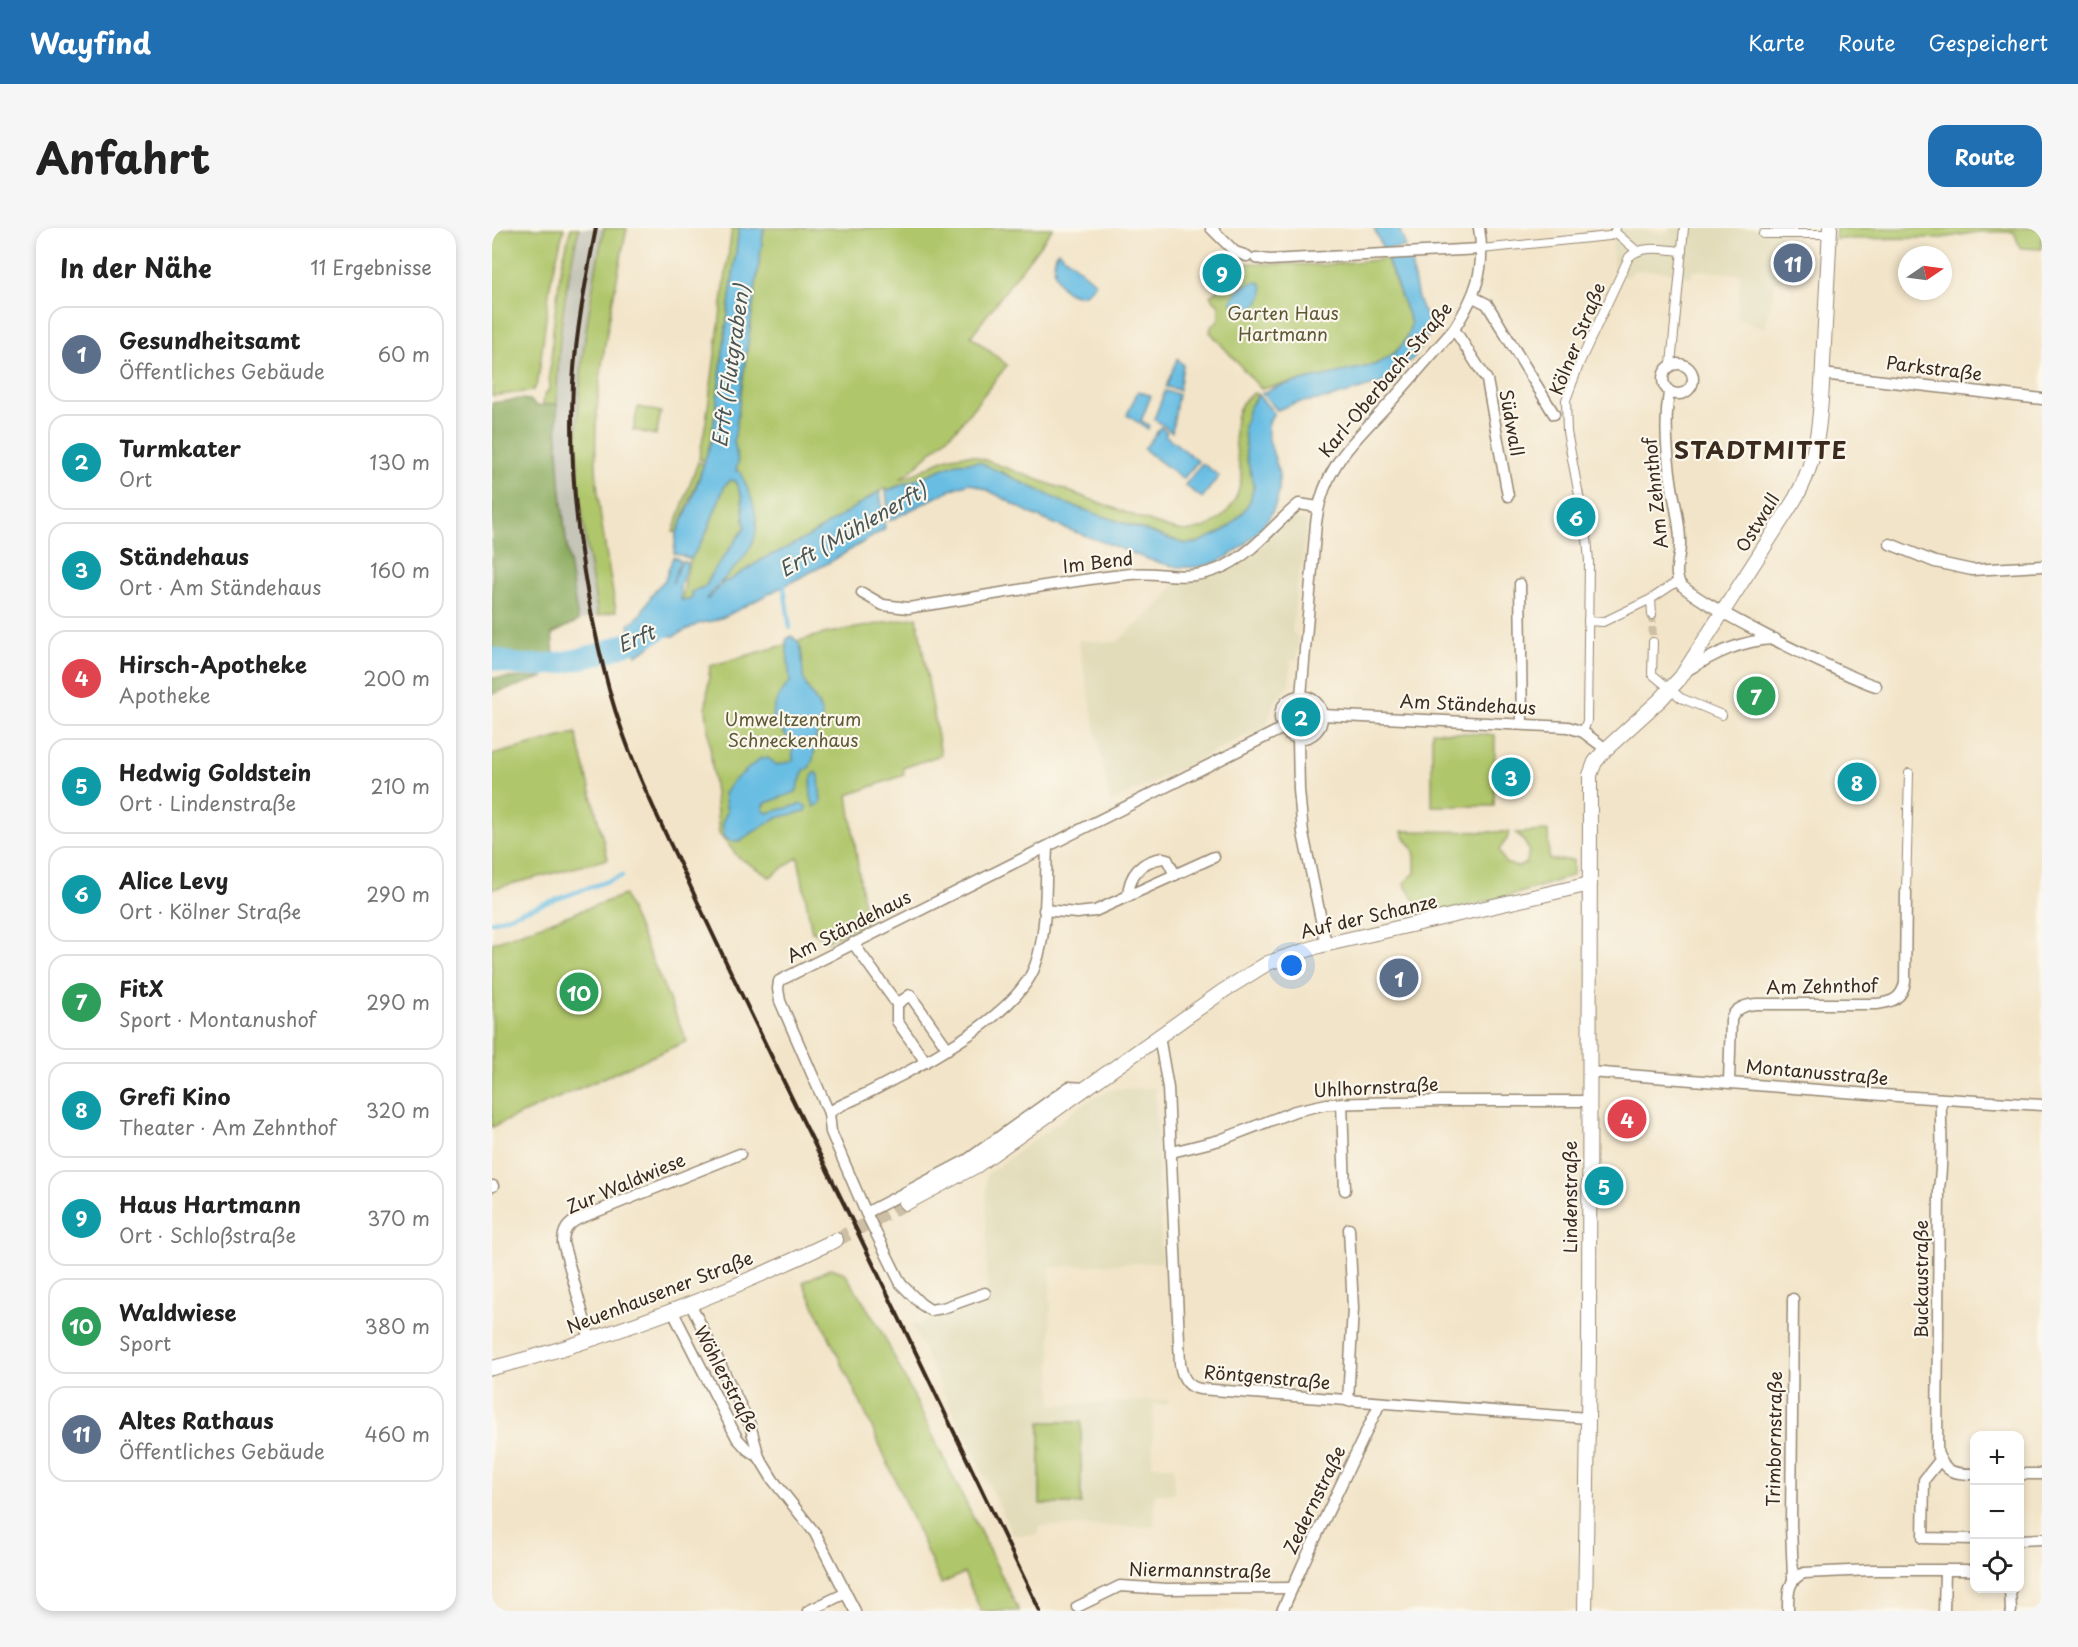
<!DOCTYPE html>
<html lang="de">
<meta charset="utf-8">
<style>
body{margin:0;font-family:"Playpen Sans",sans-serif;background:#f6f6f6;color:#222}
.controls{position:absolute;right:18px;bottom:18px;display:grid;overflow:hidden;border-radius:12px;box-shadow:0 3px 9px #0003}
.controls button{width:54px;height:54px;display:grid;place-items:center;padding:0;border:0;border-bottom:2px solid #e0e0e0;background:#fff;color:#222;font:30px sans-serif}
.compass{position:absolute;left:1406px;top:18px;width:54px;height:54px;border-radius:50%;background:#fff;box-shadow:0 3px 9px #0003;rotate:77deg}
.you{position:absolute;left:800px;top:738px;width:21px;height:21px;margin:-15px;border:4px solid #fff;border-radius:50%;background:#1a73e8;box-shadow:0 0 0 9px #1a73e833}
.badge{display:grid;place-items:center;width:39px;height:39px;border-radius:50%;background:#1f6fb2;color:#fff;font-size:20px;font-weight:700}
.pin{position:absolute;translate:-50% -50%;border:3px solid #fff;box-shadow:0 2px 6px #0006}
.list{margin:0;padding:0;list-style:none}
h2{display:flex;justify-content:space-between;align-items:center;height:78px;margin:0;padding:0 24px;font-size:26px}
h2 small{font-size:20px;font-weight:400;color:#767676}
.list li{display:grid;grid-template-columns:39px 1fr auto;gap:18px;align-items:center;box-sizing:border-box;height:96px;margin:0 12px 12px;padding:0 12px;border:2px solid #e0e0e0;border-radius:18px}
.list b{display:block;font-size:22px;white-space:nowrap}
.list p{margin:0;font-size:20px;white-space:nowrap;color:#767676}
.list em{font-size:20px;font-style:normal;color:#767676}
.icon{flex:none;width:33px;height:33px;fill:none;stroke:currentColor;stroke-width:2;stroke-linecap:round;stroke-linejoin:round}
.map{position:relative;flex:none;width:1550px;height:1383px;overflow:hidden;border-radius:18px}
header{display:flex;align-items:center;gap:36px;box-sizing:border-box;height:84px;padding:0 30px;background:#1f6fb2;color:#fff}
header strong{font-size:28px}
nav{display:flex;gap:33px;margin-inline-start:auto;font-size:21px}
.intro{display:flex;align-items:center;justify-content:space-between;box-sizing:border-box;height:144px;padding:0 36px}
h1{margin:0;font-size:42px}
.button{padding:15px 27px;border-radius:18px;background:#1f6fb2;color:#fff;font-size:21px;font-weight:700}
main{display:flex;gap:36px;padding:0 36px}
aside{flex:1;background:#fff;border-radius:18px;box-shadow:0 3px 9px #0003}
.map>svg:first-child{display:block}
</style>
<header>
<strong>Wayfind</strong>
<nav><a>Karte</a><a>Route</a><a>Gespeichert</a></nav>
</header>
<div class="intro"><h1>Anfahrt</h1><a class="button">Route</a></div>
<main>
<aside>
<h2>In der Nähe<small>11 Ergebnisse</small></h2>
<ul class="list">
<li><span class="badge" style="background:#5c6f8a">1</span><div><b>Gesundheitsamt</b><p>Öffentliches Gebäude</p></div><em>60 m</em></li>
<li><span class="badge" style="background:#0f9aa8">2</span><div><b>Turmkater</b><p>Ort</p></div><em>130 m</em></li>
<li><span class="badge" style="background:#0f9aa8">3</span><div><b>Ständehaus</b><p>Ort · Am Ständehaus</p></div><em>160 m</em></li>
<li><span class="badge" style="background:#e0444e">4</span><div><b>Hirsch-Apotheke</b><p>Apotheke</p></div><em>200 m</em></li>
<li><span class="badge" style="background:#0f9aa8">5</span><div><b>Hedwig Goldstein</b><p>Ort · Lindenstraße</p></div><em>210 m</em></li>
<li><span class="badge" style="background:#0f9aa8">6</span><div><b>Alice Levy</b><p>Ort · Kölner Straße</p></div><em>290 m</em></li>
<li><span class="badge" style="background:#2e9e5b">7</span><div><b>FitX</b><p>Sport · Montanushof</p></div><em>290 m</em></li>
<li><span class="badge" style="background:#0f9aa8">8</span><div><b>Grefi Kino</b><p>Theater · Am Zehnthof</p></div><em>320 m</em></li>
<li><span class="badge" style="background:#0f9aa8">9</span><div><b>Haus Hartmann</b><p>Ort · Schloßstraße</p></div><em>370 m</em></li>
<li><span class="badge" style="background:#2e9e5b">10</span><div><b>Waldwiese</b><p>Sport</p></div><em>380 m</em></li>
<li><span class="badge" style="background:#5c6f8a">11</span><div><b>Altes Rathaus</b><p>Öffentliches Gebäude</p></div><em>460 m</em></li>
</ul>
</aside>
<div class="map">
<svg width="1550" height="1383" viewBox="0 0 1550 1383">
<rect width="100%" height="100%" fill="#fbf7ec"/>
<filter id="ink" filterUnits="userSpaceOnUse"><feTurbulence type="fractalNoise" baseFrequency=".0167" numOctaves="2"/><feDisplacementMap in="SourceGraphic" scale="12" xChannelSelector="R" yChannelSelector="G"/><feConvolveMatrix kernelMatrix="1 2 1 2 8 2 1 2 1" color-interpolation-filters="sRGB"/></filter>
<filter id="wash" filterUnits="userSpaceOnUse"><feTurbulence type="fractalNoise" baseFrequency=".008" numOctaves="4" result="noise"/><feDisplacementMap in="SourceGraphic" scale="24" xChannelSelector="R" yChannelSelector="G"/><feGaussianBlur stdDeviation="1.35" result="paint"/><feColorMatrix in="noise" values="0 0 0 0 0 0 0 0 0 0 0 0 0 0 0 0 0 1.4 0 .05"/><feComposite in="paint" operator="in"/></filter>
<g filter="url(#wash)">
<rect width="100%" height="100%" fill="#f2e4c8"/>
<!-- built -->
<g fill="#e2dcba">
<path d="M1128 0 1176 6 1177 0H1288V54L1282 55V66L1273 95 1275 96 1273 100 1245 91 1248 46 1201 42 1199 49 1182 48 1179 44 1144 42 1138 45 1136 49 1122 46 1120 14Z"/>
<path d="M798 290 815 293 810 339 807 345 800 403 807 411 805 432H799L797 458 782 474 774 498 618 575 586 412 625 414 673 371 684 352 741 339 761 326Z"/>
<path d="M663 860 670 1034 558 1039 560 1177 676 1172V1176H662L660 1237 682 1239V1266H663L662 1299 547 1298 546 1307H521L420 1098 495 1069 494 947 596 873 621 861Z"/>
</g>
<!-- industrial -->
<path fill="#c5c5b8" d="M87 0H112L97 72 88 156 85 213 94 313 106 388 86 393 74 315 67 256 65 211V155L69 110 80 25Z"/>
<!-- green -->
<g fill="#afc66b" stroke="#757844" stroke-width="1.5">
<path d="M0 0 3 3 22 0H72L58 57 47 146 44 158 40 163 0 168Z"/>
<path d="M79 0H87C73 57 65 118 65 176L51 177 52 168 58 160 57 147 59 135 61 101 69 39Z"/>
<path d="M112 0H135C122 66 107 133 104 200 101 261 114 322 124 383L106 388C97 330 85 271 85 212 86 140 98 70 112 0Z"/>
<path d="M240 0H247L220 210 213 233 207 231 214 194Z"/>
<path d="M272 0H561L479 108 515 137 467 198 419 243 408 251C435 244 448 226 480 227L662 295C672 298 683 303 694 303 724 302 746 279 749 250 750 244 747 238 746 232 742 209 738 178 762 165L766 167 761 172C759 189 755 207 754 224 754 235 762 248 761 260 759 290 721 314 694 316L575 276 542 261 510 244 416 254 394 263 393 260 316 309 284 326 276 328 236 354 226 355 248 333 260 316 264 301 243 243 246 234 242 213Z"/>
<path d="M1344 0H1550V21L1528 20 1522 4H1487L1450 10 1343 11Z"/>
<path d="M895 31 919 95C912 139 859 144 824 150 805 153 787 158 768 160L718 104 719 99 727 91V77L718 68 755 35 829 37Z"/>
<path d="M146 179 169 184 164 207 141 202Z"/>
<path d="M206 234 212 236 185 305 181 304Z"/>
<path d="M239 252 243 253 250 269 253 300 220 345 214 358 200 364 201 367 198 372 190 371 195 342 200 328 213 308 233 257Z"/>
<path d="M425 389 449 527 411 540 412 547 356 567 374 695 335 713 322 703 320 704 306 629 278 649 246 629 227 605 214 480 218 438 331 406Z"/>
<path d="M940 503 1003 507 1002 578H940Z"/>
<path d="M84 505 116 631 0 661V527Z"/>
<path d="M910 603 1017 604 1015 611 1007 622 1013 635 1025 639 1034 635C1040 619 1035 617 1024 605L1056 603 1057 632H1081V647C1032 666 982 677 931 688L912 655 923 645C923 639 924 630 922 624 920 616 912 612 910 603Z"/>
<path d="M132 667 195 813 0 899V715Z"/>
<path d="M339 1040 353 1045 389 1102 527 1383H489L472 1345 449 1356 378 1195 311 1054Z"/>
<rect x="548" y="1194" width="41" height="82"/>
</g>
<!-- forest -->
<g fill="#8bab5f" stroke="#636a3e" stroke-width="1.5">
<path d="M28 171 38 172 44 178 65 176C65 252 74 319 86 393L60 406 62 428 26 429 0 420V175Z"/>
<path d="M52 449 0 466V450Z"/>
</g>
<!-- water -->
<g fill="#67bde3" stroke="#517480" stroke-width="1.5">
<path d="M247 0H272L242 213 246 234 244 243H247C258 263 271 294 260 316 250 337 228 352 214 371H216L233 353H236L276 328 284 325 316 309 388 263 393 301 338 334 234 388 221 393 208 395 182 408 171 407 156 420 144 427 137 397 148 387 163 362 173 352 181 329 188 332 180 356 190 333 196 335 188 358 189 372H198L201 367 199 364 214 358 220 345 253 300 250 269 243 253 239 252 233 257 213 308 199 331 182 325 184 306 199 275 220 210Z"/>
<path d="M882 0H907L914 19 891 21Z"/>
<path d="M566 23 604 55 593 66C569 73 555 41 566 23Z"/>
<path d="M918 30 926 71 936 94 935 110 924 127 899 151 886 156 838 170 803 175 785 182 770 165 787 158 882 137C901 129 916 116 919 95L895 31Z"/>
<path d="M764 54 769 55C777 69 763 79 751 85L747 84 739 74C744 62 751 56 764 54Z"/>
<path d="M685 131 691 137 687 162 674 159Z"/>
<path d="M646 163 659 168 649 193 657 197 656 201 635 187Z"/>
<path d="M673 163 686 166 680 204 662 191Z"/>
<path d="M766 167 782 185C768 203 782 222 786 242 789 257 787 272 779 286 772 298 762 308 752 317 706 356 668 336 619 317 592 307 564 298 538 285 518 275 499 261 477 255L458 262 397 293 394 263 465 235 487 234 575 276 681 312 694 316 705 315 727 305 737 299 751 284 758 273 762 258 754 227 752 199 757 180Z"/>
<path d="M669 199 675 204 673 207 706 233 691 251 652 221Z"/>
<path d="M710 235 727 248 710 270 693 257Z"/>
<path d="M299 408C315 417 308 437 312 452 316 465 330 476 330 490 330 495 326 499 325 504 322 514 324 527 319 536 317 541 317 540 312 542L304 564 274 575 271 579 272 583 275 585 310 576 315 579 314 583 284 590 247 613H238L232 609 230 595 235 584 232 566 240 554 269 530H276L285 537 301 533 300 516 280 489C282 474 288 465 298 454L294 412Z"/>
<path d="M323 544 327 547 329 575 322 579C318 568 316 553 323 544Z"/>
</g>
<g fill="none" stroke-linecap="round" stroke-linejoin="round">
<!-- stream -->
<g stroke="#67bde3" stroke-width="4">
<path d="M291 353 298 400"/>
<path d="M0 694 130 648"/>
</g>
<!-- river -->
<path stroke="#67bde3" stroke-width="22" d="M0 430C10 433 22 437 32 437 79 439 126 421 168 401"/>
</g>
</g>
<g filter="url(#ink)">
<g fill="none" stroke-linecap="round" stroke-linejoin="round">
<!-- pedestrian-tunnel -->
<path stroke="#cdbfa6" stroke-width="8" stroke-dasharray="8 4" stroke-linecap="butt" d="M1160 387 1161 414"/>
<!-- secondary-tunnel -->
<path stroke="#cdbfa6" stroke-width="14" stroke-dasharray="14 7" stroke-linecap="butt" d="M344 1012 414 975"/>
<!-- pedestrian casing -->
<g stroke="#968773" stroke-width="10">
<g id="pedestrian">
<path d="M1123 4 1145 23"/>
<path d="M1271 6H1338"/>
<path d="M989 21 1117 8 1122 5 1124 0"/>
<path d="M1179 137 1192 0"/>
<path d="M1080 295 1092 293"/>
<path d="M1159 371 1160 387"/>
<path d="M1096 393 1111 394 1159 371 1186 353"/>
<path d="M1161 414 1160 446 1189 470 1230 487"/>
<path d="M1091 504 1095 493 1097 334 1095 310 1075 204 1074 172 1088 134 1137 29C1151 16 1173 22 1190 23"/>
<path d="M1414 664 1417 545"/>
</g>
</g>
<!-- minor casing -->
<g stroke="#968773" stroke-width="13">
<g id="minor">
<path d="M719 0 743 24 755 28"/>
<path d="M764 30 777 32 989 21"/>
<path d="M981 69 995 76 1062 186"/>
<path d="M962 101 995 152 1016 268"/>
<circle cx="1186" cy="151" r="15"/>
<path d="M1330 146 1550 171"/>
<path d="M1177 164C1172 196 1175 227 1180 259 1183 277 1188 295 1188 314 1189 326 1181 343 1187 354 1197 373 1357 450 1384 458"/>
<path d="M1398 316 1443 334 1480 342 1550 338"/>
<path d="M1028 356 1030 496"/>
<path d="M370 365 391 377 416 380C490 369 564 354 639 346 676 343 695 356 733 338 763 323 782 296 807 276L826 279"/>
<path d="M1194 443C1222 426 1249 412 1283 411"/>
<path d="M809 468 824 295C831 236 865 211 902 170 922 147 942 124 962 101 984 67 994 41 987 0"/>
<circle cx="809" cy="489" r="21"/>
<path d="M830 487 1076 499 1091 504 1114 521"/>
<path d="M806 510 807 562 811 605 834 716"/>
<path d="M636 668C637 646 649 633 671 630L675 631 683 647"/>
<path d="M552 682 585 685 603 683 722 629"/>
<path d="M361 715 405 776 418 767 456 821"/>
<path d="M405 776V793L434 834"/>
<path d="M667 808 676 860 688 1136C690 1149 695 1159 708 1161L1096 1190"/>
<path d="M1098 844 1390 867 1550 877"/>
<path d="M1237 854 1239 792C1242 781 1253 777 1264 776H1385C1400 774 1410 771 1413 754L1414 664"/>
<path d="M1449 871C1448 901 1452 931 1447 960L1445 1224C1453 1245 1462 1246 1482 1246"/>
<path d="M850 875 853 962"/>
<path d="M337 885C346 877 358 874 369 868 383 862 396 854 410 847 450 825 527 782 543 738 556 704 553 656 555 620"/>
<path d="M680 924 728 912 803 883 835 876 948 873H1098"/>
<path d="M0 958H1"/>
<path d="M374 985 475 932 577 859 594 860"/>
<path d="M493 1065 451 1080 438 1082 429 1076 409 1056 374 985 339 904 337 885 288 773 286 761 287 753 791 500"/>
<path d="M198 1075 258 1197 267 1229 281 1252 323 1305 363 1383"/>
<path d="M180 1082 245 1210 255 1221 267 1229"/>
<path d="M98 1112 71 1015C71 1003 75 997 86 991L248 926"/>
<path d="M856 1173 861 1080 857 1001"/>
<path d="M1448 1232 1432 1252 1431 1310 1482 1311"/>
<path d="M1528 1246H1550"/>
<path d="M1528 1312 1550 1311"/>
<path d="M1301 1351 1299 1297 1301 1071"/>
<path d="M1518 1360 1519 1383"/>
<path d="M585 1379 628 1358 675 1361 799 1360"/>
<path d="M316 1383 354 1365"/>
<path d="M790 1383 811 1336 888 1175"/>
<path d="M1296 1383C1296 1367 1295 1351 1312 1345L1380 1342H1482"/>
<path d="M1452 1383 1453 1342"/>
</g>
</g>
<!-- secondary casing -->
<g stroke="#968773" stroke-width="16">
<g id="secondary">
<path d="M414 975 484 938 731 763 776 735 827 718 1098 656"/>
<path d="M0 1140C119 1110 234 1065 344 1012"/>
<path d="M1093 1383 1097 1129 1098 547 1103 534 1114 521 1169 471 1189 449 1303 271C1331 224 1329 168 1332 115 1334 76 1336 38 1338 0"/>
</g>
</g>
<!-- pedestrian -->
<use href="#pedestrian" stroke="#fff" stroke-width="8"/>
<!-- minor -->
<use href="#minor" stroke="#fff" stroke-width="10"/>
<!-- secondary -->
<use href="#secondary" stroke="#fff" stroke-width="14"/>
<!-- rail -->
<path stroke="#3b2a1e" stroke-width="4" d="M104 0C94 51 84 103 81 155 76 258 91 365 118 465 136 529 166 590 195 651 233 734 274 817 314 899 394 1060 470 1222 548 1383"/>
</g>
</g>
<g text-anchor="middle" stroke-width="4.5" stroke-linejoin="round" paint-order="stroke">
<!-- park labels -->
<g font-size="18" fill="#5e5935" stroke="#fbf7ec">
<text x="791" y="92">Garten Haus<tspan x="791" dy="21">Hartmann</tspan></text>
<text x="301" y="498">Umweltzentrum<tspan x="301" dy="21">Schneckenhaus</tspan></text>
</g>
<!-- street labels -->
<g font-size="18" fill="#3b2a1e" stroke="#fbf7ec">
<text transform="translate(1086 111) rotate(-68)" y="6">Kölner Straße</text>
<text transform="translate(1442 141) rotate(7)" y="6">Parkstraße</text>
<text transform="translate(894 152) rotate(-50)" y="6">Karl-Oberbach-Straße</text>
<text transform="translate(1019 195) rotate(80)" y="6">Südwall</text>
<text transform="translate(1164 265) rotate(-96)" y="6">Am Zehnthof</text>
<text transform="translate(1266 295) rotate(-58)" y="6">Ostwall</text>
<text transform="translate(606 335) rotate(-7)" y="6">Im Bend</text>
<text transform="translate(976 477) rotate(3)" y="6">Am Ständehaus</text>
<text transform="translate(877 689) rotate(-13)" y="6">Auf der Schanze</text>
<text transform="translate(357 699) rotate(-27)" y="6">Am Ständehaus</text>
<text transform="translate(1330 759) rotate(-1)" y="6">Am Zehnthof</text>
<text transform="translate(1325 845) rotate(5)" y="6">Montanusstraße</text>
<text transform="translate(884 860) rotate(-3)" y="6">Uhlhornstraße</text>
<text transform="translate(134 956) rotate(-23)" y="6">Zur Waldwiese</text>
<text transform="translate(1079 969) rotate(-90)" y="6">Lindenstraße</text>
<text transform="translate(1430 1051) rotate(-90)" y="6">Buckaustraße</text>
<text transform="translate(168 1065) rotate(-21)" y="6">Neuenhausener Straße</text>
<text transform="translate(775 1150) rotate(5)" y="6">Röntgenstraße</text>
<text transform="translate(234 1151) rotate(62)" y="6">Wöhlerstraße</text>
<text transform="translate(1283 1211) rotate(-89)" y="6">Trimbornstraße</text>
<text transform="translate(823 1272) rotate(-64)" y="6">Zedernstraße</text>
<text transform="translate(708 1343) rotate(1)" y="6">Niermannstraße</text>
</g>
<!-- water labels -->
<g font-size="20" font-style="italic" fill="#485659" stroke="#fbf7ec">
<text transform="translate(239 138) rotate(-82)" y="7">Erft (Flutgraben)</text>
<text transform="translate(361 302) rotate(-30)" y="7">Erft (Mühlenerft)</text>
<text transform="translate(144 411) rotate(-23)" y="7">Erft</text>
</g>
<!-- district labels -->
<g font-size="24" font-weight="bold" letter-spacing="1.5" fill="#3b2a1e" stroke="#fbf7ec">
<text x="1269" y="231">STADTMITTE</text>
</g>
</g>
</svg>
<div class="controls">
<button>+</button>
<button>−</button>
<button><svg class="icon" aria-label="locate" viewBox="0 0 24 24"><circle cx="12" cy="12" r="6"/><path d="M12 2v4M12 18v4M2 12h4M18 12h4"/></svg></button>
</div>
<svg class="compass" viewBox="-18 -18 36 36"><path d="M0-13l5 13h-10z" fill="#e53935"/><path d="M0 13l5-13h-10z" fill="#767676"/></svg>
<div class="you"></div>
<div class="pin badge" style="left:907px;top:750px;background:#5c6f8a">1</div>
<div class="pin badge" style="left:809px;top:489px;background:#0f9aa8">2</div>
<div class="pin badge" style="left:1019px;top:549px;background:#0f9aa8">3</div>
<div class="pin badge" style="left:1135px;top:891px;background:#e0444e">4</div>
<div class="pin badge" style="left:1112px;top:958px;background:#0f9aa8">5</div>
<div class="pin badge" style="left:1084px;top:289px;background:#0f9aa8">6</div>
<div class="pin badge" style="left:1264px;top:468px;background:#2e9e5b">7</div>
<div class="pin badge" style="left:1365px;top:554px;background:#0f9aa8">8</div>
<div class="pin badge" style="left:730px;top:45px;background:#0f9aa8">9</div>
<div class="pin badge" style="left:87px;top:764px;background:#2e9e5b">10</div>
<div class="pin badge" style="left:1301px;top:35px;background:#5c6f8a">11</div>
</div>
</main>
